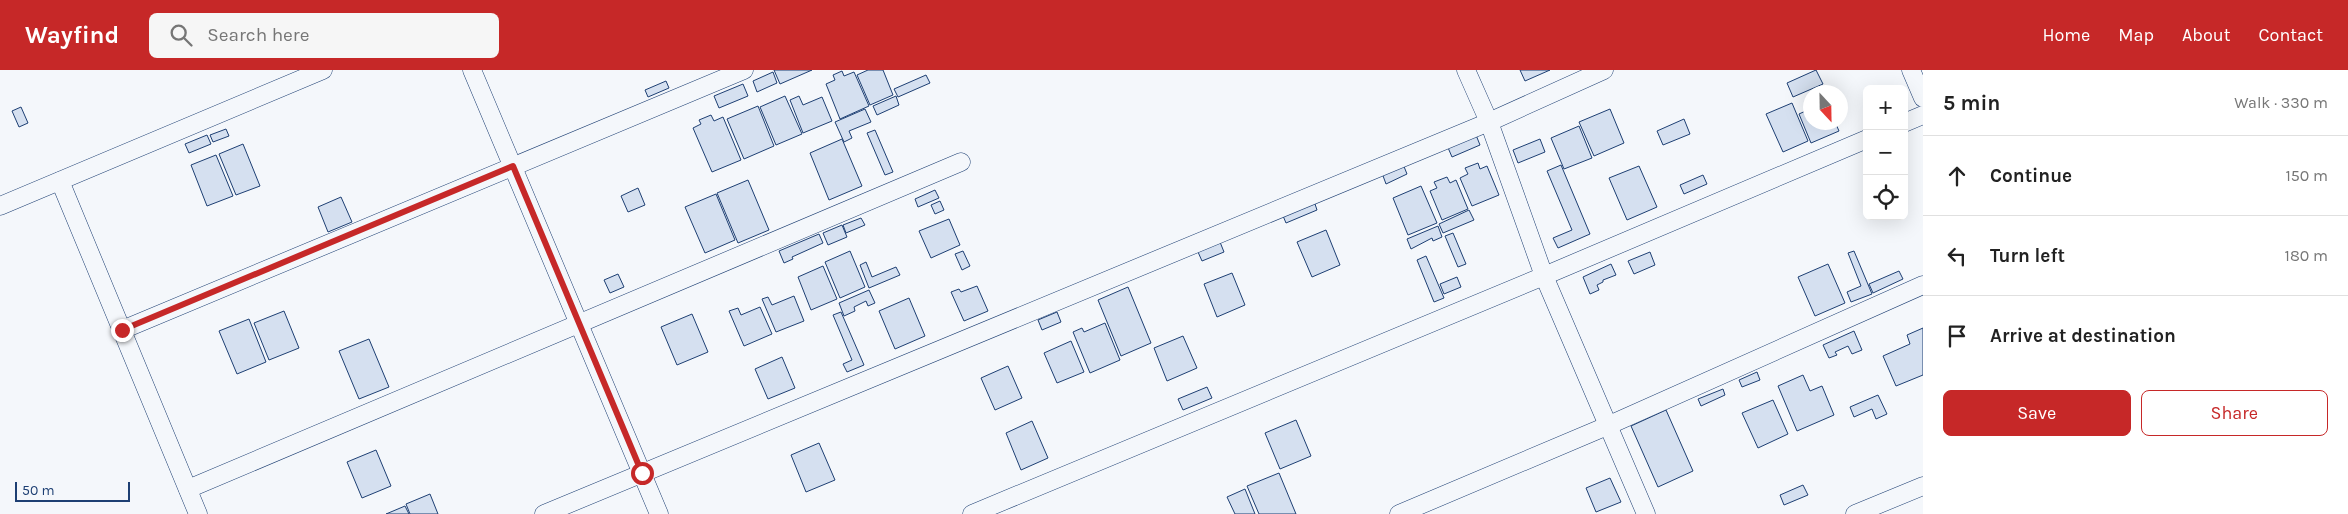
<!DOCTYPE html>
<meta charset="utf-8">
<style>
body{margin:0;font-family:Karla,sans-serif;background:#f6f6f6;color:#222}
.controls{position:absolute;right:15px;top:15px;display:grid;overflow:hidden;border-radius:8px;box-shadow:0 5px 20px #0002}
.controls button{width:45px;height:45px;display:grid;place-items:center;padding:0;border:0;border-bottom:1px solid #e0e0e0;background:#fff;color:#222;font:25px sans-serif}
.compass{position:absolute;left:1803px;top:15px;width:45px;height:45px;border-radius:50%;background:#fff;box-shadow:0 5px 20px #0002;rotate:158deg}
.scale{position:absolute;left:15px;bottom:12px;width:115px;box-sizing:border-box;padding-left:5px;border:2px solid #1d3f73;border-top:0;font-size:14px;line-height:18px;white-space:nowrap;color:#1d3f73;-webkit-text-stroke:4px #f4f7fb;paint-order:stroke}
.stop{position:absolute;width:15px;height:15px;margin:-11px;border:4px solid #c62828;border-radius:50%;background:#fff}
.stop.end{background:#c62828;border-color:#fff;box-shadow:0 1px 5px #0008}
.list{margin:0;padding:0;list-style:none}
h2{display:flex;justify-content:space-between;align-items:center;height:65px;margin:0;padding:0 20px;font-size:21px}
h2 small{font-size:16px;font-weight:400;color:#767676}
.list li{display:grid;grid-template-columns:32px 1fr auto;gap:15px;align-items:center;box-sizing:border-box;height:80px;padding:0 20px;border-top:1px solid #e0e0e0}
.list b{display:block;font-size:19px;white-space:nowrap}
.list em{font-size:16px;font-style:normal;color:#767676}
.actions{display:flex;gap:10px;padding:15px 20px}
.actions a{flex:1;padding:11px 0;border:1px solid #c62828;border-radius:8px;text-align:center;font-size:18px;color:#c62828}
.actions .main{background:#c62828;color:#fff}
.icon{flex:none;width:28px;height:28px;fill:none;stroke:currentColor;stroke-width:2;stroke-linecap:round;stroke-linejoin:round}
.map{position:relative;flex:none;width:1923px;height:444px;overflow:hidden}
header{display:flex;align-items:center;gap:30px;box-sizing:border-box;height:70px;padding:0 25px;background:#c62828;color:#fff}
header strong{font-size:24px}
nav{display:flex;gap:28px;margin-inline-start:auto;font-size:18px}
.search{width:350px;height:45px;background:#f6f6f6;display:flex;align-items:center;gap:12px;box-sizing:border-box;padding:0 18px;border-radius:8px;color:#767676;font-size:19px}
main{display:flex}
aside{flex:1;background:#fff}
.map>svg:first-child{display:block}
</style>
<header>
<strong>Wayfind</strong>
<div class="search"><svg class="icon" aria-label="search" viewBox="0 0 24 24"><circle cx="10" cy="10" r="6"/><path d="M15 15l6 6"/></svg>Search here</div>
<nav><a>Home</a><a>Map</a><a>About</a><a>Contact</a></nav>
</header>
<main>
<div class="map">
<svg width="1923" height="444" viewBox="0 0 1923 444">
<rect width="100%" height="100%" fill="#f4f7fb"/>
<!-- building -->
<g fill="#d5e0f0" stroke="#1d3f73">
<path d="M774 0H812L780 14Z"/>
<path d="M868 0H883L893 25 870 35 857 5Z"/>
<path d="M1520 0H1550L1525 11Z"/>
<path d="M1816 0 1823 14 1793 27 1787 13Z"/>
<path d="M842 1 844 6 854 2 869 36 840 49 826 14 835 10 833 5Z"/>
<path d="M773 2 777 13 757 22 753 11Z"/>
<path d="M926 5 930 13 898 27 894 19Z"/>
<path d="M666 11 669 18 648 27 645 20Z"/>
<path d="M743 14 748 26 719 38 714 26Z"/>
<path d="M785 26 802 64 776 75 760 37Z"/>
<path d="M799 26 803 35 822 27 832 51 803 63 790 30Z"/>
<path d="M896 26 899 35 877 45 873 36Z"/>
<path d="M1792 33 1808 71 1783 82 1766 44Z"/>
<path d="M758 36 774 76 744 89 727 49Z"/>
<path d="M21 37 28 53 19 57 12 41Z"/>
<path d="M865 39 871 52 849 61 852 68 844 72 835 52Z"/>
<path d="M1610 39 1624 73 1594 86 1579 52Z"/>
<path d="M1810 39V52H1835L1839 61 1811 73 1799 44Z"/>
<path d="M711 45 714 51 723 47 741 90 712 102 693 58 701 54 699 50Z"/>
<path d="M1684 49 1690 64 1663 75 1657 61Z"/>
<path d="M1579 56 1592 88 1564 99 1551 68Z"/>
<path d="M226 59 229 66 213 72 210 65Z"/>
<path d="M875 60 893 102 885 105 867 63Z"/>
<path d="M1474 60 1480 75 1452 87 1446 73Z"/>
<path d="M207 65 211 74 189 83 185 74Z"/>
<path d="M842 69 862 116 829 130 810 83Z"/>
<path d="M1540 69 1545 82 1518 93 1513 80Z"/>
<path d="M243 74 260 116 236 125 219 84Z"/>
<path d="M216 85 233 126 207 136 191 95Z"/>
<path d="M1478 93 1480 99 1487 96 1499 125 1472 136 1460 108 1468 104 1465 98Z"/>
<path d="M1403 94 1407 104 1386 114 1382 103Z"/>
<path d="M1561 95 1590 164 1558 178 1553 168 1572 160 1547 101Z"/>
<path d="M1639 96 1657 137 1627 150 1609 108Z"/>
<path d="M1703 105 1707 114 1684 124 1680 115Z"/>
<path d="M1447 107 1450 113 1456 110 1468 139 1442 150 1430 121 1437 118 1434 112Z"/>
<path d="M748 110 769 160 738 173 717 123Z"/>
<path d="M1421 116 1437 153 1408 165 1393 128Z"/>
<path d="M638 118 645 135 628 142 621 126Z"/>
<path d="M935 120 939 128 918 137 915 129Z"/>
<path d="M716 124 735 170 705 183 685 137Z"/>
<path d="M341 127 352 152 328 162 318 137Z"/>
<path d="M1313 128 1317 140 1286 153 1281 141Z"/>
<path d="M940 131 944 140 935 144 931 135Z"/>
<path d="M1469 140 1474 150 1443 163 1439 154Z"/>
<path d="M861 148 865 155 846 163 843 155Z"/>
<path d="M949 149 960 175 931 188 919 161Z"/>
<path d="M842 155 847 167 828 175 823 163Z"/>
<path d="M1438 156 1442 167 1433 171 1432 168 1411 179 1407 169Z"/>
<path d="M1326 160 1340 195 1312 207 1297 172Z"/>
<path d="M1453 163 1466 194 1458 197 1445 166Z"/>
<path d="M819 164 823 173 792 187 793 189 784 193 779 181Z"/>
<path d="M1220 172 1224 182 1202 191 1198 182Z"/>
<path d="M850 181 865 217 840 228 825 192Z"/>
<path d="M963 181 970 196 962 200 955 184Z"/>
<path d="M1854 181 1872 224 1851 232 1847 222 1861 216 1848 183Z"/>
<path d="M1650 182 1655 195 1634 204 1628 191Z"/>
<path d="M1426 186 1444 228 1434 232 1417 190Z"/>
<path d="M866 192 872 207 896 197 900 205 869 218 860 195Z"/>
<path d="M1611 194 1616 205 1603 210V212L1597 215 1599 220 1590 224 1583 207Z"/>
<path d="M1828 194 1845 233 1815 246 1798 207Z"/>
<path d="M823 196 837 229 811 240 798 207Z"/>
<path d="M1899 201 1903 209 1873 223 1869 214Z"/>
<path d="M1232 203 1245 235 1217 247 1204 214Z"/>
<path d="M618 204 624 217 610 223 604 210Z"/>
<path d="M1457 207 1461 217 1444 224 1440 214Z"/>
<path d="M977 216 988 241 964 251 951 222 959 219 961 222Z"/>
<path d="M1128 217 1151 273 1121 286 1098 230Z"/>
<path d="M869 220 875 233 868 236 866 231 854 237 855 241 844 246 839 233Z"/>
<path d="M794 226 804 251 776 262 762 229 768 227 772 235Z"/>
<path d="M909 228 925 266 895 279 879 241Z"/>
<path d="M760 237 772 264 744 276 729 241 738 238 741 245Z"/>
<path d="M284 241 299 278 269 290 254 253Z"/>
<path d="M841 242 864 295 847 302 843 294 852 290 833 245Z"/>
<path d="M1057 242 1061 252 1042 260 1038 250Z"/>
<path d="M692 244 708 282 677 295 661 257Z"/>
<path d="M249 249 266 292 237 304 219 261Z"/>
<path d="M1105 253 1120 290 1090 303 1073 262 1082 258 1084 262Z"/>
<path d="M1923 258V305L1896 316 1883 286 1910 274 1907 265Z"/>
<path d="M1854 261 1862 280 1852 284 1848 276 1835 282 1837 285 1829 288 1823 275Z"/>
<path d="M1183 266 1197 298 1167 311 1154 278Z"/>
<path d="M369 269 389 317 359 329 339 281Z"/>
<path d="M1071 271 1084 302 1057 313 1044 283Z"/>
<path d="M782 287 795 318 768 329 755 299Z"/>
<path d="M1008 296 1022 328 995 340 981 308Z"/>
<path d="M1757 302 1760 310 1742 317 1739 310Z"/>
<path d="M1803 305 1810 321 1822 316 1834 345 1797 361 1778 316Z"/>
<path d="M1207 317 1212 328 1183 340 1178 329Z"/>
<path d="M1723 319 1725 325 1701 336 1698 329Z"/>
<path d="M1878 325 1887 344 1876 349 1872 339 1854 347 1850 337Z"/>
<path d="M1773 330 1788 364 1758 378 1742 343Z"/>
<path d="M1666 340 1693 401 1658 417 1631 356Z"/>
<path d="M1296 350 1311 386 1280 399 1265 363Z"/>
<path d="M1032 351 1048 388 1021 400 1006 363Z"/>
<path d="M819 373 835 410 806 422 791 385Z"/>
<path d="M376 380 391 416 362 428 347 392Z"/>
<path d="M1279 403 1296 444H1259L1247 416Z"/>
<path d="M1610 408 1621 432 1596 442 1586 418Z"/>
<path d="M1803 415 1808 425 1784 435 1780 425Z"/>
<path d="M1245 419 1255 444H1235L1227 427Z"/>
<path d="M430 424 438 444H410L406 434Z"/>
<path d="M405 436 409 444H386Z"/>
</g>
<g fill="none" stroke-linecap="round" stroke-linejoin="round">
<!-- minor casing -->
<g stroke="#1d3f73" stroke-width="19">
<g id="minor">
<path d="M472 0 659 444"/>
<path d="M1466 0 1489 52 1544 206 1646 444"/>
<path d="M1911 0 1923 28"/>
<path d="M1904 53 1923 45"/>
<path d="M60 111 198 444"/>
<path d="M0 136 323 0"/>
<path d="M122 260 744 0"/>
<path d="M188 419 961 92"/>
<path d="M544 444 1489 52 1604 0"/>
<path d="M972 444 1544 206 1867 69"/>
<path d="M1399 444 1607 356 1923 215"/>
<path d="M1855 444 1923 416"/>
</g>
</g>
<!-- minor -->
<use href="#minor" stroke="#f4f7fb" stroke-width="18"/>
</g>
<g fill="none" stroke-linecap="round" stroke-linejoin="round">
<!-- route -->
<path stroke="#c62828" stroke-width="6" d="M122 260 513 96 642 403"/>
</g>
</svg>
<div class="controls">
<button>+</button>
<button>−</button>
<button><svg class="icon" aria-label="locate" viewBox="0 0 24 24"><circle cx="12" cy="12" r="6"/><path d="M12 2v4M12 18v4M2 12h4M18 12h4"/></svg></button>
</div>
<svg class="compass" viewBox="-18 -18 36 36"><path d="M0-13l5 13h-10z" fill="#e53935"/><path d="M0 13l5-13h-10z" fill="#767676"/></svg>
<div class="scale">50 m</div>
<div class="stop" style="left:642px;top:403px"></div>
<div class="stop end" style="left:122px;top:260px"></div>
</div>
<aside>
<h2>5 min<small>Walk · 330 m</small></h2>
<ul class="list">
<li><svg class="icon" aria-label="ahead" viewBox="0 0 24 24"><path d="M12 20V5M6 11l6-6 6 6"/></svg><div><b>Continue</b></div><em>150 m</em></li>
<li><svg class="icon" aria-label="left" viewBox="0 0 24 24"><path d="M17 20v-9H6M10 6l-5 5 5 5"/></svg><div><b>Turn left</b></div><em>180 m</em></li>
<li><svg class="icon" aria-label="arrive" viewBox="0 0 24 24"><path d="M6 21V4h12l-3 4 3 4H6"/></svg><div><b>Arrive at destination</b></div></li>
</ul>
<div class="actions"><a class="main">Save</a><a>Share</a></div>
</aside>
</main>
